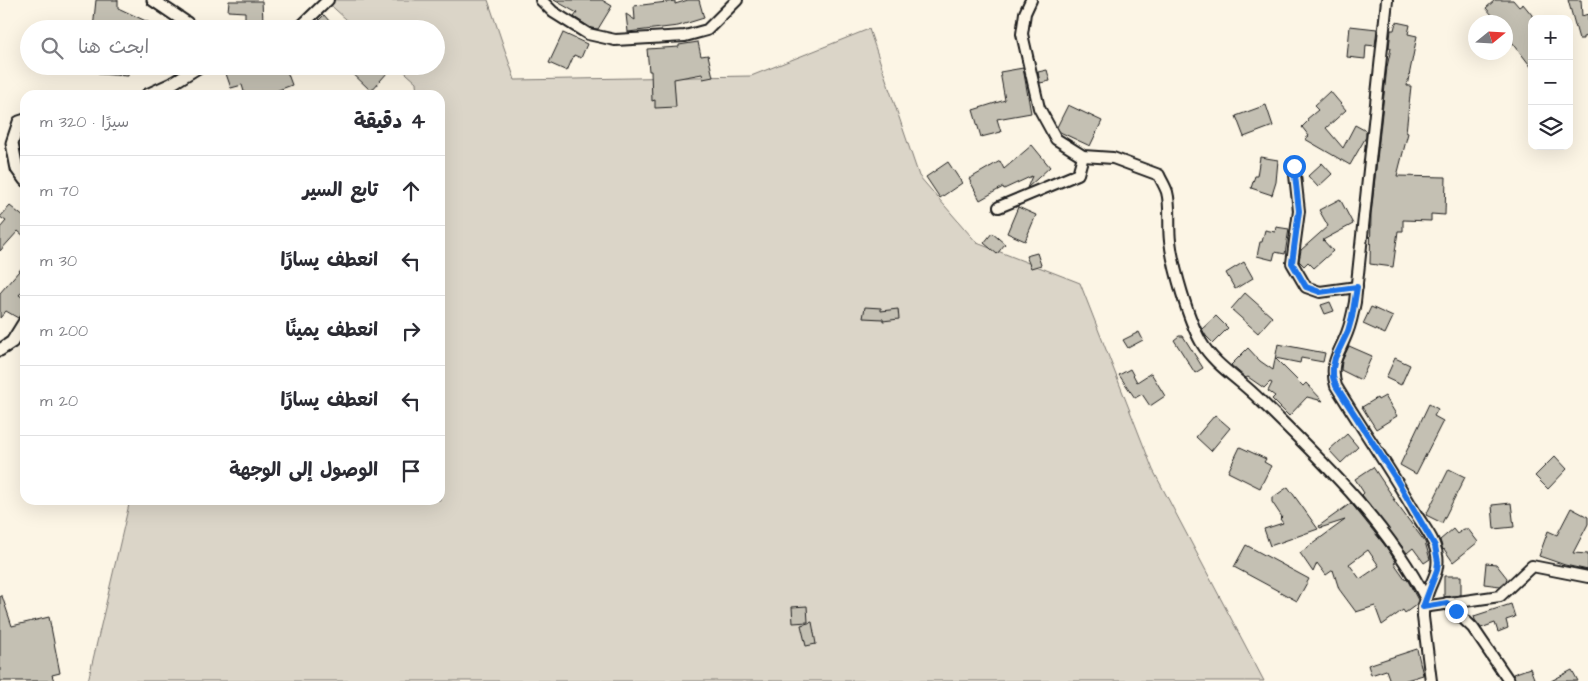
<!DOCTYPE html>
<html lang="ar">
<meta charset="utf-8">
<style>
body{margin:0;font-family:"Architects Daughter","Playpen Sans Arabic",sans-serif;background:#f7f7f7;color:#2b2b33;direction:rtl}
.controls{position:absolute;right:15px;top:15px;display:grid;overflow:hidden;border-radius:10px;box-shadow:0 5px 20px #0002}
.controls button{width:45px;height:45px;display:grid;place-items:center;padding:0;border:0;border-bottom:1px solid #e1e1e2;background:#fff;color:#2b2b33;font:25px sans-serif}
.compass{position:absolute;left:1468px;top:15px;width:45px;height:45px;border-radius:50%;background:#fff;box-shadow:0 5px 20px #0002;rotate:72deg}
.stop{position:absolute;width:15px;height:15px;margin:-11px;border:4px solid #1a73e8;border-radius:50%;background:#fff}
.stop.end{background:#1a73e8;border-color:#fff;box-shadow:0 1px 5px #0008}
.list{margin:0;padding:0;list-style:none}
h2{display:flex;justify-content:space-between;align-items:center;height:65px;margin:0;padding:0 20px;font-size:21px}
h2 small{font-size:16px;font-weight:400;color:#7c7c81}
.list li{display:grid;grid-template-columns:32px 1fr auto;gap:15px;align-items:center;box-sizing:border-box;height:70px;padding:0 20px;border-top:1px solid #e1e1e2}
.list b{display:block;font-size:19px;white-space:nowrap}
.list em{font-size:16px;font-style:normal;color:#7c7c81}
.icon{flex:none;width:28px;height:28px;fill:none;stroke:currentColor;stroke-width:2;stroke-linecap:round;stroke-linejoin:round}
.map{position:relative;flex:none;width:1588px;height:681px;overflow:hidden;direction:ltr}
.search{position:absolute;background:#fff;box-shadow:0 5px 20px #0002;left:20px;top:20px;width:425px;height:55px;display:flex;align-items:center;gap:12px;box-sizing:border-box;padding:0 18px;border-radius:28px;color:#7c7c81;font-size:19px}
.panel{position:absolute;background:#fff;box-shadow:0 5px 20px #0002;left:20px;top:90px;width:425px;height:415px;border-radius:15px;direction:rtl}
.map>svg:first-child{display:block}
</style>
<div class="map">
<svg width="1588" height="681" viewBox="0 0 1588 681">
<rect width="100%" height="100%" fill="#fcf5e5"/>
<filter id="ink" filterUnits="userSpaceOnUse"><feTurbulence type="fractalNoise" baseFrequency=".02" numOctaves="2"/><feDisplacementMap in="SourceGraphic" scale="10" xChannelSelector="R" yChannelSelector="G"/><feConvolveMatrix kernelMatrix="1 2 1 2 8 2 1 2 1" color-interpolation-filters="sRGB"/></filter>
<g filter="url(#ink)">
<!-- green -->
<path fill="#dbd5c8" stroke="#7c7872" d="M325 0H488L515 80 751 76 869 29 919 176 977 243 1080 283 1153 470 1264 681H88L130 500H440V95H417L416 82 398 66H436V29H357Z"/>
<!-- building -->
<g fill="#c4c0b3" stroke="#1c1c1c" fill-rule="evenodd">
<path d="M96 0H118V8L163 29H93Z"/>
<path d="M554 0H602L612 6 598 29 591 28 574 17 577 13Z"/>
<path d="M688 0H699L704 18 678 26 628 32 626 14 635 20 634 6 675 1V4Z"/>
<path d="M1495 0H1513L1519 7 1523 4 1532 15V68L1506 34V22H1498L1486 8Z"/>
<path d="M1568 0H1581L1582 16 1588 14V36L1583 37V39H1579Z"/>
<path d="M229 1H262L263 21 245 22V12L228 11Z"/>
<path d="M324 15 336 29H310Z"/>
<path d="M1396 22 1410 25 1408 34 1417 36 1407 86H1411L1406 132 1408 133 1397 176 1446 177 1445 215 1431 214V221L1403 220V231H1398L1393 267 1370 264 1371 215 1387 67 1391 48 1389 47 1391 30H1394Z"/>
<path d="M1350 26 1377 29 1375 46 1366 45 1365 59 1347 57Z"/>
<path d="M563 33 587 44 581 58 574 55 567 71 549 63Z"/>
<path d="M698 42 701 56 708 55 713 77 703 79 702 74 674 79 676 107 655 108V100L652 101 651 71H649L647 49 679 47V45Z"/>
<path d="M100 66H129L128 76 99 74Z"/>
<path d="M230 66H285L292 85 265 95H245L242 85 231 88 224 68Z"/>
<path d="M345 66H382L388 72 371 91Z"/>
<path d="M1023 68 1031 113 997 119 1001 132 981 137 973 110 1005 100 1000 72Z"/>
<path d="M1047 70 1050 81 1040 83 1038 72Z"/>
<path d="M1330 91 1346 110 1326 128 1343 148 1355 125 1366 131V137L1350 165 1305 139 1309 136 1302 127 1308 121 1307 119 1318 110 1314 106Z"/>
<path d="M1068 105 1102 121 1090 146 1060 132 1057 127Z"/>
<path d="M1266 105 1273 126 1244 137 1236 116Z"/>
<path d="M1032 145 1050 167 1027 188 1032 176 1004 189 1003 187 980 200 969 179 1000 161 1004 169Z"/>
<path d="M1260 157 1278 160 1276 182 1272 195 1251 188 1255 176H1257Z"/>
<path d="M948 162 962 183 940 198 926 177Z"/>
<path d="M1322 163 1332 174 1318 187 1308 176Z"/>
<path d="M1340 199 1353 224 1323 240 1333 251 1314 268 1308 262 1304 266 1299 261 1301 250 1328 226 1319 210Z"/>
<path d="M10 206 25 218V237L18 231 0 251V228L6 221 0 217Z"/>
<path d="M1018 207 1036 215 1025 241 1007 233Z"/>
<path d="M1276 227 1289 229 1285 254 1275 252 1273 260 1257 256 1260 242H1262L1265 230 1275 232Z"/>
<path d="M992 233 1005 244 997 254 984 243Z"/>
<path d="M1037 253 1041 265 1031 268 1026 256Z"/>
<path d="M1244 262 1253 278 1235 289 1226 273Z"/>
<path d="M25 264V288L19 295 25 299V308L18 318 6 311 0 318V293Z"/>
<path d="M1245 293 1272 317 1258 333 1231 309Z"/>
<path d="M1330 302 1334 311 1325 314 1321 305Z"/>
<path d="M865 307 881 308V311L898 309 899 319 883 321V319L863 318Z"/>
<path d="M1371 307 1393 317 1385 334 1363 324Z"/>
<path d="M1216 316 1228 328 1213 343 1206 336 1202 329Z"/>
<path d="M1139 332 1143 340 1128 348 1123 340Z"/>
<path d="M1179 336H1183L1203 368 1195 373 1174 340Z"/>
<path d="M1278 344 1325 353 1323 362 1301 358 1300 363 1275 358 1303 386 1306 383 1323 401 1307 397 1289 416 1272 399 1275 396 1268 391 1272 383 1270 382 1264 388 1248 377 1246 378 1231 365 1248 348 1260 361 1273 370Z"/>
<path d="M1349 346 1372 356 1361 380 1341 370 1342 361Z"/>
<path d="M1395 358 1410 365 1401 385 1386 378Z"/>
<path d="M1130 369 1137 382 1151 373 1165 396 1150 406 1142 394 1135 398 1119 375Z"/>
<path d="M1385 396 1397 416 1376 429 1362 407 1377 398 1378 400Z"/>
<path d="M1429 404 1438 409 1434 416 1443 421 1416 474 1400 465Z"/>
<path d="M1215 415 1230 428 1211 451 1196 437Z"/>
<path d="M1347 434 1358 447 1341 463 1329 450Z"/>
<path d="M1240 447 1266 459 1264 462 1271 466 1260 488 1228 472Z"/>
<path d="M1555 456 1567 469 1548 489 1535 476Z"/>
<path d="M1373 467 1395 500 1393 499 1425 542 1430 559 1424 563 1413 548 1407 553 1362 495 1364 493 1355 479Z"/>
<path d="M1449 469 1465 477 1442 523 1426 515Z"/>
<path d="M1288 487 1318 529 1270 546 1264 529 1283 523 1280 519 1282 517 1272 502V498Z"/>
<path d="M1351 503 1387 548 1396 562 1394 563 1406 580 1407 579 1418 600 1416 605 1405 613 1403 610 1382 625 1375 606 1356 612 1339 589 1333 570 1326 575 1317 563 1313 572 1300 553 1345 520 1320 528 1319 526ZM1368 550 1379 566 1360 579 1349 564Z"/>
<path d="M1511 503 1514 527 1494 529 1492 505Z"/>
<path d="M1571 508 1588 517V524L1573 553 1588 554V570L1565 565 1539 556 1548 531 1557 535Z"/>
<path d="M1453 529 1457 534 1464 529H1468L1478 542 1453 562 1444 549 1443 550 1440 540Z"/>
<path d="M1246 545 1309 579 1297 601 1234 567Z"/>
<path d="M1486 563 1496 564 1507 578 1506 581 1500 586 1484 584Z"/>
<path d="M1444 576H1461V595L1444 597Z"/>
<path d="M0 596H2L12 626 49 617 60 673 52 675 54 681H0Z"/>
<path d="M1511 604 1515 617 1506 620 1508 628 1498 632 1495 623 1481 628 1475 620 1474 616Z"/>
<path d="M807 606 808 622 793 623 792 607Z"/>
<path d="M812 622 816 644 806 646 801 625Z"/>
<path d="M1417 649 1423 675 1403 681H1390L1386 670 1371 675 1368 665Z"/>
<path d="M1530 668 1535 681H1516L1513 674Z"/>
<path d="M1572 670 1578 681H1551Z"/>
</g>
<g fill="none" stroke-linecap="round" stroke-linejoin="round">
<!-- minor casing -->
<g stroke="#1c1c1c" stroke-width="14">
<g id="minor">
<path d="M541 0 553 12 588 34 615 40 685 36 707 30 737 0"/>
<path d="M1031 0 1025 13 1022 34 1039 108 1056 139 1083 156 1113 158 1159 175C1161 180 1165 186 1167 192 1171 207 1168 225 1170 241 1173 267 1188 319 1201 342 1215 366 1241 380 1260 400 1321 460 1387 522 1426 599L1423 607V617L1431 681"/>
<path d="M1387 0 1355 302C1353 313 1351 323 1347 333 1339 354 1329 363 1336 386 1362 429 1391 470 1416 514 1424 527 1435 540 1437 555 1440 574 1429 583 1426 599"/>
<path d="M298 29 328 0"/>
<path d="M1294 166 1299 211 1292 263 1306 287 1320 292 1357 287"/>
<path d="M999 207 1078 174 1083 156"/>
<path d="M1447 603 1473 628 1509 681"/>
<path d="M1423 607 1500 596 1532 566 1588 577"/>
</g>
</g>
<!-- tertiary casing -->
<g stroke="#1c1c1c" stroke-width="15">
<g id="tertiary">
<path d="M153 0 187 23 192 29"/>
<path d="M147 95 171 84 200 66"/>
<path d="M25 120 19 122 12 143 17 169 25 180"/>
<path d="M0 350 12 342 25 321"/>
</g>
</g>
<!-- minor -->
<use href="#minor" stroke="#fcf5e5" stroke-width="10"/>
<!-- tertiary -->
<use href="#tertiary" stroke="#fcf5e5" stroke-width="11"/>
</g>
</g>
<g fill="none" stroke-linecap="round" stroke-linejoin="round" filter="url(#ink)">
<!-- route -->
<path stroke="#1a73e8" stroke-width="6" d="M1294 166 1299 211 1292 263 1306 287 1320 292 1357 287 1352 317 1348 331 1335 358 1333 368V377L1336 386 1395 477 1435 546 1438 562 1437 570 1423 607 1447 603 1456 611"/>
</g>
</svg>
<div class="controls">
<button>+</button>
<button>−</button>
<button><svg class="icon" aria-label="layers" viewBox="0 0 24 24"><path d="M12 4l9 5-9 5-9-5zM3 14l9 5 9-5"/></svg></button>
</div>
<svg class="compass" viewBox="-18 -18 36 36"><path d="M0-13l5 13h-10z" fill="#e53935"/><path d="M0 13l5-13h-10z" fill="#7c7c81"/></svg>
<div class="stop" style="left:1294px;top:166px"></div>
<div class="stop end" style="left:1456px;top:611px"></div>
<div class="search"><svg class="icon" aria-label="search" viewBox="0 0 24 24"><circle cx="10" cy="10" r="6"/><path d="M15 15l6 6"/></svg>ابحث هنا</div>
<section class="panel">
<h2>4 دقيقة<small>سيرًا · 320 m</small></h2>
<ul class="list">
<li><svg class="icon" aria-label="ahead" viewBox="0 0 24 24"><path d="M12 20V5M6 11l6-6 6 6"/></svg><div><b>تابع السير</b></div><em>70 m</em></li>
<li><svg class="icon" aria-label="left" viewBox="0 0 24 24"><path d="M17 20v-9H6M10 6l-5 5 5 5"/></svg><div><b>انعطف يسارًا</b></div><em>30 m</em></li>
<li><svg class="icon" aria-label="right" viewBox="0 0 24 24"><path d="M7 20v-9h11M14 6l5 5-5 5"/></svg><div><b>انعطف يمينًا</b></div><em>200 m</em></li>
<li><svg class="icon" aria-label="left" viewBox="0 0 24 24"><path d="M17 20v-9H6M10 6l-5 5 5 5"/></svg><div><b>انعطف يسارًا</b></div><em>20 m</em></li>
<li><svg class="icon" aria-label="arrive" viewBox="0 0 24 24"><path d="M6 21V4h12l-3 4 3 4H6"/></svg><div><b>الوصول إلى الوجهة</b></div></li>
</ul>
</section>
</div>
